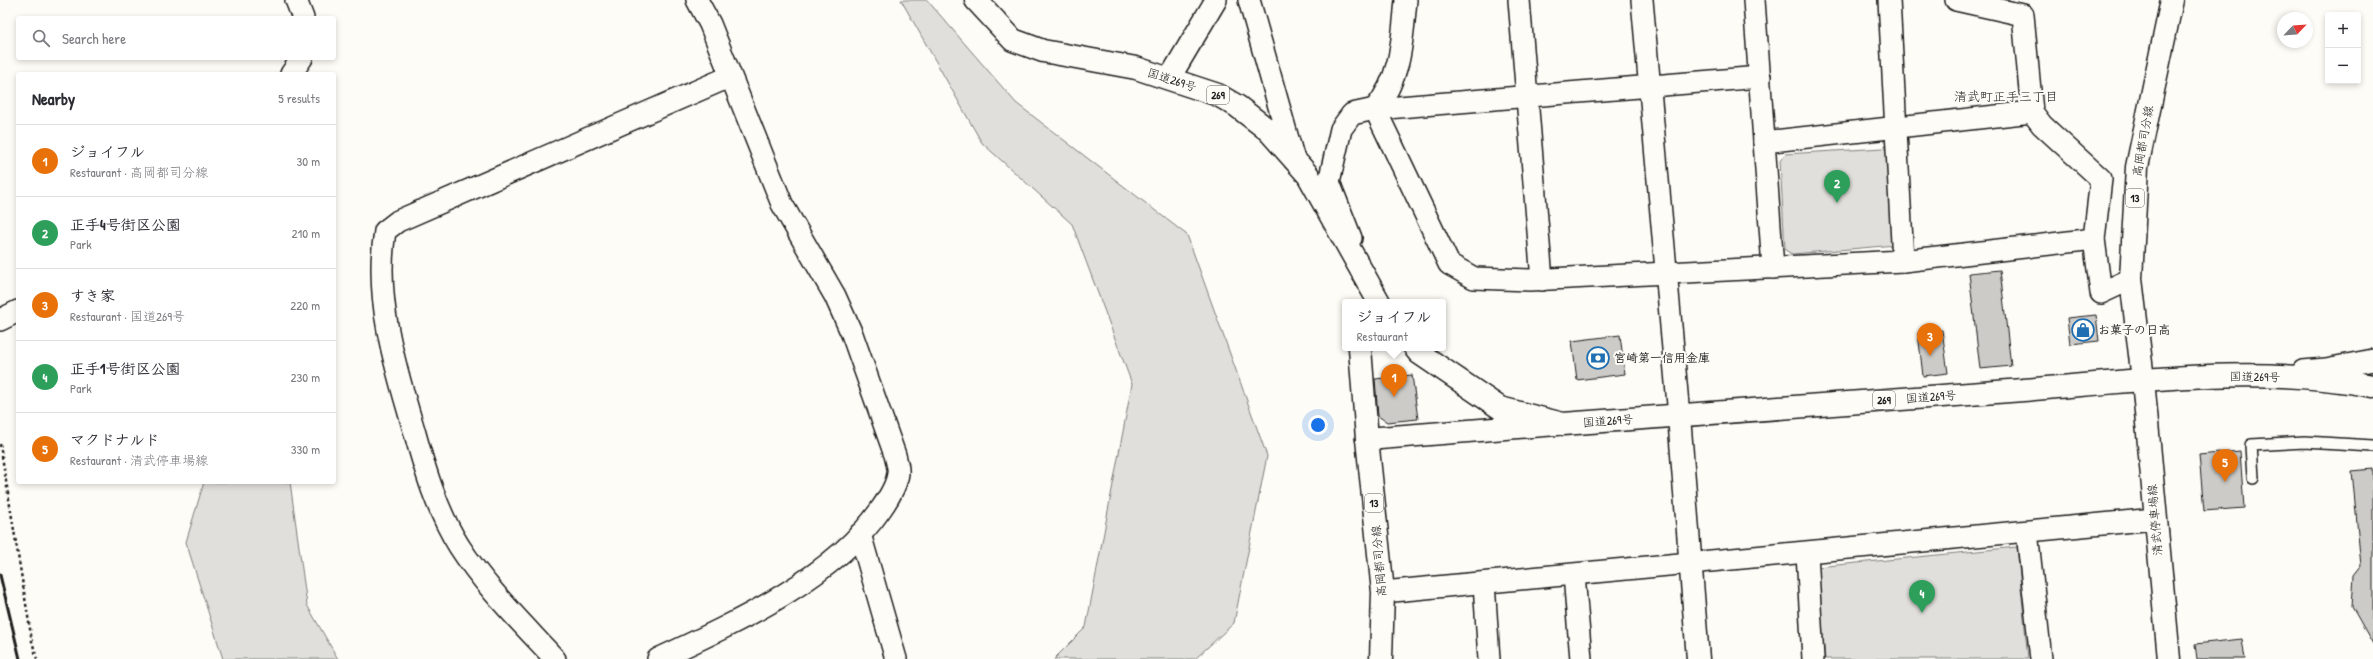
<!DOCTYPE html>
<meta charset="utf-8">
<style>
body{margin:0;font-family:"Patrick Hand","Klee One",sans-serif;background:#f2f2f3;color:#2b2b33}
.controls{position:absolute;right:12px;top:12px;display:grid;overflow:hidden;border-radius:4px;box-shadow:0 2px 6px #0003}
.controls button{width:36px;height:36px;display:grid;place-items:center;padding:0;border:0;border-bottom:1px solid #e1e1e2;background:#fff;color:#2b2b33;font:20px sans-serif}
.compass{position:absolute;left:2277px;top:12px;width:36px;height:36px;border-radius:50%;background:#fff;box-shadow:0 2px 6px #0003;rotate:65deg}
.you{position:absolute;left:1318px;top:425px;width:14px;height:14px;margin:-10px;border:3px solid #fff;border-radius:50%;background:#1a73e8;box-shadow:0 0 0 6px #1a73e833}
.badge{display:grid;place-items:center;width:26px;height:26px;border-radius:50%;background:#1a73e8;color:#fff;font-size:13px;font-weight:700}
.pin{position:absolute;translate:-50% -33px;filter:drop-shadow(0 1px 2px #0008)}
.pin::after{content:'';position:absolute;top:21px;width:14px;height:12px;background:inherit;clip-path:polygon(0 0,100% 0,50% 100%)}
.popup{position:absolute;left:1342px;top:299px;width:104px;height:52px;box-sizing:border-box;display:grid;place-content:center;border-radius:4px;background:#fff;filter:drop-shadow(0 1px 3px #0005);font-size:13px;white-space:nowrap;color:#7c7c81}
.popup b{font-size:15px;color:#2b2b33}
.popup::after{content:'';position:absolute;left:50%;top:100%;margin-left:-8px;border:8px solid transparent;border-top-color:#fff}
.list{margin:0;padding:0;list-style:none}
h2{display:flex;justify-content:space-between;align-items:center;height:52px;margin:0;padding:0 16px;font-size:17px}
h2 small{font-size:13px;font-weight:400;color:#7c7c81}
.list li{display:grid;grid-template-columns:26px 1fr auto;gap:12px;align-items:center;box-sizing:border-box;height:72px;padding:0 16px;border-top:1px solid #e1e1e2}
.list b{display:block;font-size:15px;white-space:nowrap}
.list p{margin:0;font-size:13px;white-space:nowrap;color:#7c7c81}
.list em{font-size:13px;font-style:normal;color:#7c7c81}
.icon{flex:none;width:22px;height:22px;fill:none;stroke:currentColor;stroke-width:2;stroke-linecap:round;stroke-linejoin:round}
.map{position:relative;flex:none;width:2373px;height:659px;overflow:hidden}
.search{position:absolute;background:#fff;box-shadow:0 2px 6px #0003;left:16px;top:16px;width:320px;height:44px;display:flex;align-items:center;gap:10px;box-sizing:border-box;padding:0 14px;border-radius:4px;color:#7c7c81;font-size:15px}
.panel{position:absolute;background:#fff;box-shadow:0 2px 6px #0003;left:16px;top:72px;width:320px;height:412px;border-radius:4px}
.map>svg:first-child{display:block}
</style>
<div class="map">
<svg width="2373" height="659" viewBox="0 0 2373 659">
<rect width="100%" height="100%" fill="#fdfcf7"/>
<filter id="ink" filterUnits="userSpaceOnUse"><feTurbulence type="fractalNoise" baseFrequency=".025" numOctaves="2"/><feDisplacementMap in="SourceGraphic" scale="8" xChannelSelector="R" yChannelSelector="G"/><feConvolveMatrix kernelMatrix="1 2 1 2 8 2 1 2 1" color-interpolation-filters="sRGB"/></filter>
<g filter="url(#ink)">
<!-- green -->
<g fill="#e0dfdb" stroke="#7e7e7c">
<path d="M901 0H927L1016 103 1187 235 1267 456 1234 623 1195 659H1054L1086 627 1132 384 1072 224 982 143Z"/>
<path d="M1883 148 1888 151 1895 245 1792 254 1785 250 1780 161 1785 154Z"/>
<path d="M204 482H290L307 605 338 659H223L186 542Z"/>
<path d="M2017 547 2028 659H1825L1817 567Z"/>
</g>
<!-- building -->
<g fill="#cccbc8" stroke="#1c1c1c">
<path d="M2000 270 2011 366 1980 369 1969 273Z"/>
<path d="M2096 315 2099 341 2070 344 2067 318Z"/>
<path d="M1942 330 1948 373 1923 376 1918 333Z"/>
<path d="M1620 335 1625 374 1577 380 1572 341Z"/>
<path d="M1412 375 1418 419 1387 422 1378 416 1375 379Z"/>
<path d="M2240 451 2244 508 2204 511 2199 455Z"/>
<path d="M2373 469V644L2352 607 2354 575 2361 566 2352 471Z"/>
<path d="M2242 639 2245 659H2197L2195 644Z"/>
</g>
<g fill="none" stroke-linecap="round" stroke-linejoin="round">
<!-- lane casing -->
<g stroke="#1c1c1c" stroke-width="14">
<path id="lane" d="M2253 478 2251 445 2305 442 2373 446"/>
</g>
<!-- street casing -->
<g stroke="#1c1c1c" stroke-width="24">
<g id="street">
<path d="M296 0 303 18"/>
<path d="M1249 0 1294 160"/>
<path d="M1519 0 1542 280"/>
<path d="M1642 0 1679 416"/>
<path d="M1754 0 1773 268"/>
<path d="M1889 0 1903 261"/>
<path d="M1956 0 2023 15 2032 112 2042 125 2101 179 2094 239"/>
<path d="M291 74 302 58"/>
<path d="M1169 79 1216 0"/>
<path d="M1375 109 1449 264 1474 278 1530 280 1903 261 2094 239 2101 293 2131 279"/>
<path d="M1375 109C1402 76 1402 40 1406 0"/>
<path d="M1764 142 2032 112"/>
<path d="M1351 238 1329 182 1341 129 1352 114 1375 109 1760 77"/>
<path d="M0 320 18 311"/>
<path d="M2303 371 2326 369 2373 360"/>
<path d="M2027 532 2041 659"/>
<path d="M860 534 896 659"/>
<path d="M1807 553 1813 659"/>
<path d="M1574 575 1581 659"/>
<path d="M1484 583 1489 659"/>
<path d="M1383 592 2155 519"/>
<path d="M555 659C521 622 486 588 459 546 437 511 425 470 414 430 395 367 374 298 385 231L398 221 729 77"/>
<path d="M658 659C733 624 833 579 881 509 888 499 897 485 898 473 899 468 896 460 895 455L852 334 835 296 782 204 710 24 697 0"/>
</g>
</g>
<!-- secondary casing -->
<g stroke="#1c1c1c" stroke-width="25">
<g id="secondary">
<path d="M2143 380 2169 659"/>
<path d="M1679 416 1698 659"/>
</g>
</g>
<!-- primary casing -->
<g stroke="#1c1c1c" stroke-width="25">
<g id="primary">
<path d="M1360 348 1367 439 1383 592 1381 659"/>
<path d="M2143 380 2131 279 2137 167 2172 0"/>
<path d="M1367 439 1557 424"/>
</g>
</g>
<!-- highway casing -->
<g stroke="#1c1c1c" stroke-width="25">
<g id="highway">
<path d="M976 0 1013 40 1043 51 1136 68 1218 95 1237 106 1268 130 1308 175 1379 302"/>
<path d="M1415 348 1419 353 1500 408 1563 424C1717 414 1870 402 2023 390 2138 381 2258 364 2373 386"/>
</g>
</g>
<!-- path -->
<path stroke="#1c1c1c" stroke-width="2.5" stroke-dasharray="3 3" stroke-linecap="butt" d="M0 444 32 641 37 659"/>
<!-- lane -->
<use href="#lane" stroke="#fdfcf7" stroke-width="11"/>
<!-- street -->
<use href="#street" stroke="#fdfcf7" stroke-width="21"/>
<!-- secondary -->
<use href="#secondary" stroke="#fdfcf7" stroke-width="22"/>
<!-- primary -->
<use href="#primary" stroke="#fdfcf7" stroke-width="22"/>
<!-- highway -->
<use href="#highway" stroke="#fdfcf7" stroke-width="22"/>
<!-- rail -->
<path stroke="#1c1c1c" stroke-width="3" d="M0 575 20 659"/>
</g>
</g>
<!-- icons -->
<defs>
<g id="shop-ring" transform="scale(1.15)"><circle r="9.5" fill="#fdfcf7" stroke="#1f6fb2" stroke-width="1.5"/><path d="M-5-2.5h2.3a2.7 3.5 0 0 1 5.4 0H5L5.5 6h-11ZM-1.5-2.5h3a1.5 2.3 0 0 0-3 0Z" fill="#1f6fb2"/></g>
<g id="bank-ring" transform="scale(1.15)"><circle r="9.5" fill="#fdfcf7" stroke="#1f6fb2" stroke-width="1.5"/><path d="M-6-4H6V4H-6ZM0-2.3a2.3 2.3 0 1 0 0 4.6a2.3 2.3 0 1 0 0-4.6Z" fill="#1f6fb2"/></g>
</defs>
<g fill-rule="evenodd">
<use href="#shop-ring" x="2083" y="330"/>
<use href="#bank-ring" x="1598" y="358"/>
</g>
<g text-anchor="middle" stroke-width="4" stroke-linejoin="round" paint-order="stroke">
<!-- shield labels -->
<g fill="#fdfcf7" stroke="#605f5e" stroke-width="1">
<rect x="1207" y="86" width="22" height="18" rx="3"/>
<rect x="2126" y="189" width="18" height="18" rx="3"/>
<rect x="1873" y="391" width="22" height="18" rx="3"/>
<rect x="1365" y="494" width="18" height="18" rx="3"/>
</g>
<g font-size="11" font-weight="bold" fill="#1c1c1c">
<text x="1218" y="99">269</text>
<text x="2135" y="202">13</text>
<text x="1884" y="404">269</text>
<text x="1374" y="507">13</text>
</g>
<!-- street labels -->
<g font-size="12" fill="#1c1c1c" stroke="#fdfcf7">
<text transform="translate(1172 80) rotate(18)" y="4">国道269号</text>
<text transform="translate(2143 141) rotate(-80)" y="4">高岡都司分線</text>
<text transform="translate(2255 377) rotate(1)" y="4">国道269号</text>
<text transform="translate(1931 397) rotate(-4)" y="4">国道269号</text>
<text transform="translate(1608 421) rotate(-4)" y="4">国道269号</text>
<text transform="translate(2155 520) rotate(-95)" y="4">清武停車場線</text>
<text transform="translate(1379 561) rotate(-95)" y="4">高岡都司分線</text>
</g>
<!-- poi labels -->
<g font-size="12" font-weight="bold" fill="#1c1c1c" stroke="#fdfcf7" text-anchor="start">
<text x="2098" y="334">お菓子の日高</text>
<text x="1614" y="362">宮崎第一信用金庫</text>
</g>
<!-- neighbourhood labels -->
<g font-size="13" fill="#1c1c1c" stroke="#fdfcf7">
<text x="2006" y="101">清武町正手三丁目</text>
</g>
</g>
</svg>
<div class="controls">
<button>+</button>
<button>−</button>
</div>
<svg class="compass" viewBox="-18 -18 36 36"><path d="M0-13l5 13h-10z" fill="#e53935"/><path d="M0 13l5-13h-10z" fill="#7c7c81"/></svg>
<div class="you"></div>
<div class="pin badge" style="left:1394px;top:397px;background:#e8710a">1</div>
<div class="popup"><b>ジョイフル</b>Restaurant</div>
<div class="pin badge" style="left:1837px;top:203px;background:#2e9e5b">2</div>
<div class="pin badge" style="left:1930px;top:356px;background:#e8710a">3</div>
<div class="pin badge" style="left:1922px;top:613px;background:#2e9e5b">4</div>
<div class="pin badge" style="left:2225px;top:482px;background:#e8710a">5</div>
<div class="search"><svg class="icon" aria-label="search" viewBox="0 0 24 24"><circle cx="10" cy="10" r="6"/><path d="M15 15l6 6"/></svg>Search here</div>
<section class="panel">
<h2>Nearby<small>5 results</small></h2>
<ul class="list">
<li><span class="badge" style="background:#e8710a">1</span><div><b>ジョイフル</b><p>Restaurant · 高岡都司分線</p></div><em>30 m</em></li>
<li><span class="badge" style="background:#2e9e5b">2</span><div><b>正手4号街区公園</b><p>Park</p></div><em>210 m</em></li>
<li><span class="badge" style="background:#e8710a">3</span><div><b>すき家</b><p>Restaurant · 国道269号</p></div><em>220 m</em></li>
<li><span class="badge" style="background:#2e9e5b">4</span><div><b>正手1号街区公園</b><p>Park</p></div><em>230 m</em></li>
<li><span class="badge" style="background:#e8710a">5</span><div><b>マクドナルド</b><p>Restaurant · 清武停車場線</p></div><em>330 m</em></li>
</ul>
</section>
</div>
